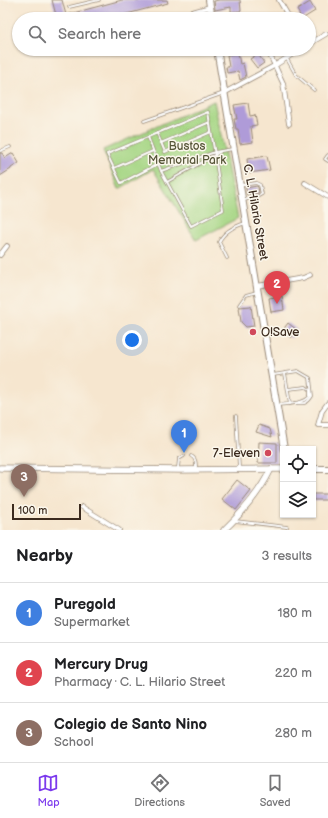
<!DOCTYPE html>
<meta charset="utf-8">
<style>
body{margin:0;font-family:"Balsamiq Sans",sans-serif;background:#f2f2f2;color:#202124}
.controls{position:absolute;right:12px;bottom:12px;display:grid;overflow:hidden;border-radius:0px;box-shadow:0 1px 3px #0004}
.controls button{width:36px;height:36px;display:grid;place-items:center;padding:0;border:0;border-bottom:1px solid #e0e0e0;background:#fff;color:#202124;font:20px sans-serif}
.scale{position:absolute;left:12px;bottom:10px;width:69px;box-sizing:border-box;padding-left:4px;border:2px solid #3b2a1e;border-top:0;font-size:11px;line-height:14px;white-space:nowrap;color:#3b2a1e;-webkit-text-stroke:3px #fbf7ec;paint-order:stroke}
.you{position:absolute;left:132px;top:340px;width:14px;height:14px;margin:-10px;border:3px solid #fff;border-radius:50%;background:#1a73e8;box-shadow:0 0 0 6px #1a73e833}
.badge{display:grid;place-items:center;width:26px;height:26px;border-radius:50%;background:#7c3aed;color:#fff;font-size:13px;font-weight:700}
.pin{position:absolute;translate:-50% -33px;filter:drop-shadow(0 1px 2px #0008)}
.pin::after{content:'';position:absolute;top:21px;width:14px;height:12px;background:inherit;clip-path:polygon(0 0,100% 0,50% 100%)}
.list{margin:0;padding:0;list-style:none}
h2{display:flex;justify-content:space-between;align-items:center;height:52px;margin:0;padding:0 16px;font-size:17px}
h2 small{font-size:13px;font-weight:400;color:#757577}
.list li{display:grid;grid-template-columns:26px 1fr auto;gap:12px;align-items:center;box-sizing:border-box;height:60px;padding:0 16px;border-top:1px solid #e0e0e0}
.list b{display:block;font-size:15px;white-space:nowrap}
.list p{margin:0;font-size:13px;white-space:nowrap;color:#757577}
.list em{font-size:13px;font-style:normal;color:#757577}
.icon{flex:none;width:22px;height:22px;fill:none;stroke:currentColor;stroke-width:2;stroke-linecap:round;stroke-linejoin:round}
.map{position:relative;flex:none;width:328px;height:530px;overflow:hidden}
.search{position:absolute;background:#fff;box-shadow:0 1px 3px #0004;left:12px;right:12px;top:12px;height:44px;display:flex;align-items:center;gap:10px;box-sizing:border-box;padding:0 14px;border-radius:22px;color:#757577;font-size:15px}
.sheet{height:232px;background:#fff}
nav{display:flex;justify-content:space-around;align-items:center;box-sizing:border-box;height:56px;border-top:1px solid #e0e0e0;background:#fff;font-size:11px;color:#757577}
nav a{display:grid;justify-items:center;gap:2px}
nav .on{color:#7c3aed}
.map>svg:first-child{display:block}
</style>
<div class="map">
<svg width="328" height="530" viewBox="0 0 328 530">
<rect width="100%" height="100%" fill="#fbf7ec"/>
<filter id="ink" filterUnits="userSpaceOnUse"><feTurbulence type="fractalNoise" baseFrequency=".025" numOctaves="2"/><feDisplacementMap in="SourceGraphic" scale="8" xChannelSelector="R" yChannelSelector="G"/><feConvolveMatrix kernelMatrix="1 2 1 2 8 2 1 2 1" color-interpolation-filters="sRGB"/></filter>
<filter id="wash" filterUnits="userSpaceOnUse"><feTurbulence type="fractalNoise" baseFrequency=".012" numOctaves="4" result="noise"/><feDisplacementMap in="SourceGraphic" scale="16" xChannelSelector="R" yChannelSelector="G"/><feGaussianBlur stdDeviation="0.9" result="paint"/><feColorMatrix in="noise" values="0 0 0 0 0 0 0 0 0 0 0 0 0 0 0 0 0 1.4 0 .05"/><feComposite in="paint" operator="in"/></filter>
<g filter="url(#wash)">
<rect width="100%" height="100%" fill="#f6e6cf"/>
<!-- green -->
<path fill="#a6d684" stroke="#708051" d="M214 101 238 218 196 240 153 169 119 189 103 150Z"/>
<g id="blocks">
<!-- building -->
<g fill="#af9bd8">
<path d="M52 0H62L66 15 122 0H167L168 3 108 19H57Z"/>
<path d="M219 0H240L241 11 231 12V7L215 10 214 1Z"/>
<path d="M310 2 315 11 302 19 297 10Z"/>
<path d="M238 53 240 64 243 63 246 77 240 80 238 71 227 73 226 67H229L227 55Z"/>
<path d="M258 54 264 63 257 68 250 59Z"/>
<path d="M248 103 250 116 255 115 257 125 251 126 253 142 240 144 238 129H236L234 119H237L234 105Z"/>
<path d="M0 153H2L5 158 13 153 19 163 11 168V169L0 176Z"/>
<path d="M267 156 270 170 249 173 247 159Z"/>
<path d="M257 186 258 187 259 193 247 195 246 188Z"/>
<path d="M282 296 284 310 271 312 269 298Z"/>
<path d="M251 306 254 326 246 327 241 322 239 307Z"/>
<path d="M288 323 297 330 291 338 282 331Z"/>
<path d="M259 425 270 429 272 437 256 432Z"/>
<path d="M259 442 277 443V463H258Z"/>
<path d="M237 480 251 491 236 510 222 499Z"/>
<rect x="313" y="494" width="15" height="6"/>
</g>
</g>
</g>
<g filter="url(#ink)">
<use href="#blocks" fill-opacity="0" stroke="#988876" stroke-width="1"/>
<g fill="none" stroke-linecap="round" stroke-linejoin="round">
<!-- service casing -->
<g stroke="#988876" stroke-width="3.5">
<g id="service">
<path d="M69 7 99 0"/>
<path d="M287 59 296 75 314 90"/>
<path d="M144 121 224 93"/>
<path d="M157 133 165 152 211 132"/>
<path d="M148 137 161 171 191 226 223 210 215 155 208 112 107 154 121 183 158 164"/>
<path d="M161 143 210 122"/>
<path d="M0 151 10 147"/>
<path d="M328 155 325 159 328 161"/>
<path d="M114 168 153 151"/>
<path d="M161 171 215 152 233 149"/>
<path d="M167 182 220 152"/>
<path d="M241 185 256 183 260 185 262 194 257 197 244 200"/>
<path d="M227 258 219 242C224 231 235 226 246 223"/>
<path d="M239 305 246 295 257 292"/>
<path d="M285 373 290 404"/>
<path d="M273 375 298 371 310 378 312 396C307 404 304 404 294 403"/>
<path d="M278 405C288 404 304 404 310 396V390L306 387 288 389"/>
<path d="M236 416 239 468"/>
<path d="M191 456C196 458 196 463 196 469"/>
<path d="M178 468 179 459 184 456"/>
<path d="M235 521 287 527"/>
</g>
</g>
<!-- minor casing -->
<g stroke="#988876" stroke-width="5.5">
<g id="minor">
<path d="M279 0 290 19"/>
<path d="M167 19 210 7"/>
<path d="M309 44 326 34"/>
<path d="M267 49 283 83 289 124"/>
<path d="M224 93 274 66 301 49"/>
<path d="M305 183 328 197"/>
<path d="M0 255 7 246"/>
<path d="M257 286 303 278 310 275"/>
<path d="M328 403 322 411 318 425H328"/>
<path d="M82 507 119 530"/>
</g>
</g>
<!-- secondary casing -->
<g stroke="#988876" stroke-width="7">
<g id="secondary">
<path d="M0 468 180 470 283 469"/>
<path d="M224 530C243 512 260 492 271 469"/>
</g>
</g>
<!-- primary casing -->
<g stroke="#988876" stroke-width="8">
<g id="primary">
<path d="M209 0 212 19"/>
<path d="M217 49 284 449"/>
<path d="M313 469H328"/>
</g>
</g>
<!-- service -->
<use href="#service" stroke="#fff" stroke-width="2"/>
<!-- minor -->
<use href="#minor" stroke="#fff" stroke-width="4"/>
<!-- secondary -->
<use href="#secondary" stroke="#fff" stroke-width="5.5"/>
<!-- primary -->
<use href="#primary" stroke="#fff" stroke-width="6"/>
</g>
</g>
<!-- markers -->
<g fill="#d1495b" stroke="#fbf7ec" stroke-width="1.5">
<circle cx="253" cy="332" r="4"/>
<circle cx="268" cy="453" r="4"/>
</g>
<g text-anchor="middle" stroke-width="3" stroke-linejoin="round" paint-order="stroke">
<!-- park labels -->
<g font-size="12" fill="#565538" stroke="#fbf7ec">
<text x="187" y="150">Bustos<tspan x="187" dy="14">Memorial Park</tspan></text>
</g>
<!-- street labels -->
<g font-size="12" fill="#3b2a1e" stroke="#fbf7ec">
<text transform="translate(256 212) rotate(80)" y="4">C. L. Hilario Street</text>
</g>
<!-- poi labels -->
<g font-size="12" fill="#3b2a1e" stroke="#fbf7ec" text-anchor="start">
<text x="261" y="336">O!Save</text>
<text x="260" y="457" text-anchor="end">7-Eleven</text>
</g>
</g>
</svg>
<div class="controls">
<button><svg class="icon" aria-label="locate" viewBox="0 0 24 24"><circle cx="12" cy="12" r="6"/><path d="M12 2v4M12 18v4M2 12h4M18 12h4"/></svg></button>
<button><svg class="icon" aria-label="layers" viewBox="0 0 24 24"><path d="M12 4l9 5-9 5-9-5zM3 14l9 5 9-5"/></svg></button>
</div>
<div class="scale">100 m</div>
<div class="you"></div>
<div class="pin badge" style="left:184px;top:453px;background:#3f7fe0">1</div>
<div class="pin badge" style="left:277px;top:304px;background:#e0444e">2</div>
<div class="pin badge" style="left:24px;top:497px;background:#8d6e63">3</div>
<div class="search"><svg class="icon" aria-label="search" viewBox="0 0 24 24"><circle cx="10" cy="10" r="6"/><path d="M15 15l6 6"/></svg>Search here</div>
</div>
<section class="sheet">
<h2>Nearby<small>3 results</small></h2>
<ul class="list">
<li><span class="badge" style="background:#3f7fe0">1</span><div><b>Puregold</b><p>Supermarket</p></div><em>180 m</em></li>
<li><span class="badge" style="background:#e0444e">2</span><div><b>Mercury Drug</b><p>Pharmacy · C. L. Hilario Street</p></div><em>220 m</em></li>
<li><span class="badge" style="background:#8d6e63">3</span><div><b>Colegio de Santo Nino</b><p>School</p></div><em>280 m</em></li>
</ul>
</section>
<nav>
<a class="on"><svg class="icon" aria-label="map" viewBox="0 0 24 24"><path d="M3 6l6-2 6 2 6-2v14l-6 2-6-2-6 2zM9 4v14M15 6v14"/></svg>Map</a>
<a><svg class="icon" aria-label="directions" viewBox="0 0 24 24"><path d="M12 3l9 9-9 9-9-9zM9 14v-3h6M13 9l2 2-2 2"/></svg>Directions</a>
<a><svg class="icon" aria-label="saved" viewBox="0 0 24 24"><path d="M7 4h10v16l-5-4-5 4z"/></svg>Saved</a>
</nav>
